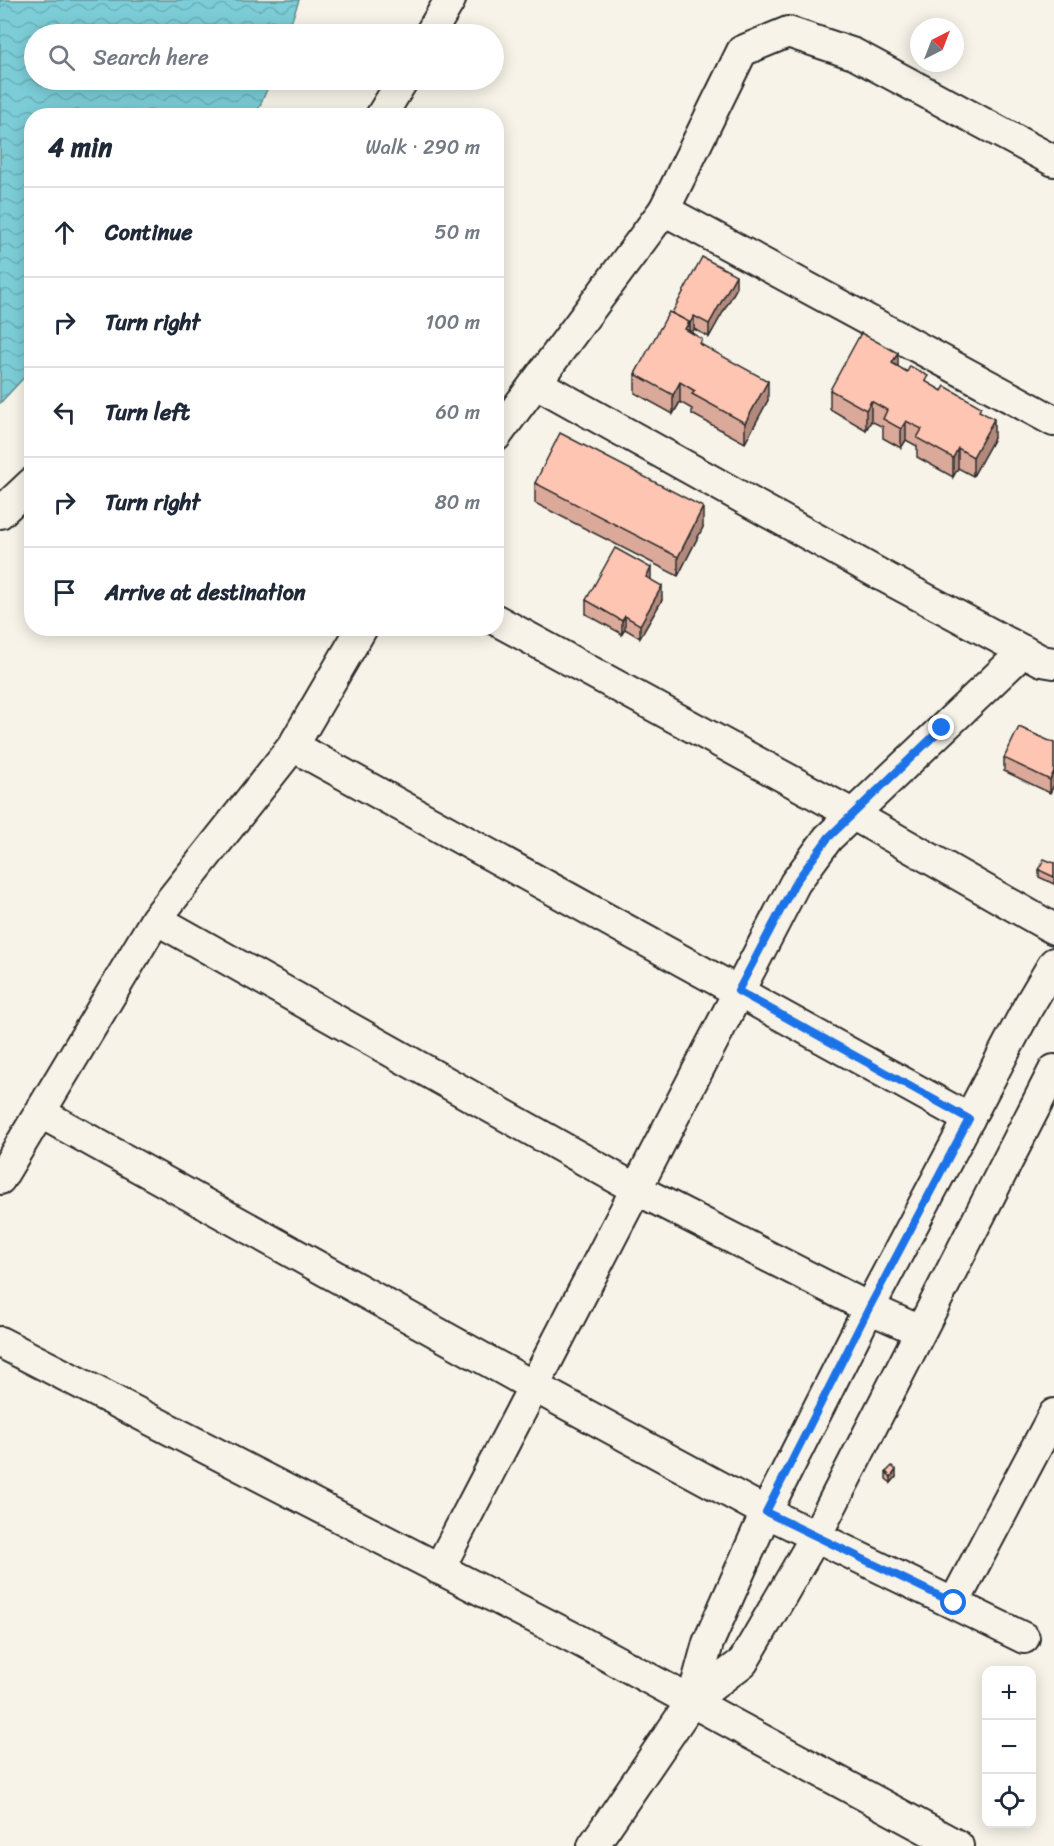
<!DOCTYPE html>
<meta charset="utf-8">
<style>
body{margin:0;font-family:Sriracha,sans-serif;background:#f2f2f3;color:#1f2937}
.controls{position:absolute;right:18px;bottom:18px;display:grid;overflow:hidden;border-radius:12px;box-shadow:0 3px 15px #0003}
.controls button{width:54px;height:54px;display:grid;place-items:center;padding:0;border:0;border-bottom:2px solid #e0e1e3;background:#fff;color:#1f2937;font:30px sans-serif}
.compass{position:absolute;left:910px;top:18px;width:54px;height:54px;border-radius:50%;background:#fff;box-shadow:0 3px 15px #0003;rotate:42deg}
.stop{position:absolute;width:18px;height:18px;margin:-14px;border:4px solid #1a73e8;border-radius:50%;background:#fff}
.stop.end{background:#1a73e8;border-color:#fff;box-shadow:0 2px 6px #0008}
.list{margin:0;padding:0;list-style:none}
h2{display:flex;justify-content:space-between;align-items:center;height:78px;margin:0;padding:0 24px;font-size:26px}
h2 small{font-size:20px;font-weight:400;color:#747a83}
.list li{display:grid;grid-template-columns:39px 1fr auto;gap:18px;align-items:center;box-sizing:border-box;height:90px;padding:0 24px;border-top:2px solid #e0e1e3}
.list b{display:block;font-size:22px;white-space:nowrap}
.list em{font-size:20px;font-style:normal;color:#747a83}
.icon{flex:none;width:33px;height:33px;fill:none;stroke:currentColor;stroke-width:2;stroke-linecap:round;stroke-linejoin:round}
.map{position:relative;flex:none;width:1054px;height:1846px;overflow:hidden}
.search{position:absolute;background:#fff;box-shadow:0 3px 15px #0003;left:24px;top:24px;width:480px;height:66px;display:flex;align-items:center;gap:15px;box-sizing:border-box;padding:0 21px;border-radius:33px;color:#747a83;font-size:22px}
.panel{position:absolute;background:#fff;box-shadow:0 3px 15px #0003;left:24px;top:108px;width:480px;height:528px;border-radius:24px}
.map>svg:first-child{display:block}
</style>
<div class="map">
<svg width="1054" height="1846" viewBox="0 0 1054 1846">
<defs>
<pattern id="water-waves" width="16" height="10" patternUnits="userSpaceOnUse" patternTransform="scale(1.5)"><rect width="16" height="10" fill="#7ccdd7"/><path d="M0 5q4-4 8 0t8 0" fill="none" stroke="#6bb0b9"/></pattern>
</defs>
<rect width="100%" height="100%" fill="#f7f3e8"/>
<filter id="ink" filterUnits="userSpaceOnUse"><feTurbulence type="fractalNoise" baseFrequency=".0167" numOctaves="2"/><feDisplacementMap in="SourceGraphic" scale="12" xChannelSelector="R" yChannelSelector="G"/><feConvolveMatrix kernelMatrix="1 2 1 2 8 2 1 2 1" color-interpolation-filters="sRGB"/></filter>
<g filter="url(#ink)">
<!-- water -->
<path fill="url(#water-waves)" stroke="#5c8c92" stroke-width="1.5" d="M0 0H299L287 34H34V80H271L256 115 32 116 31 370 0 403Z"/>
<g fill="none" stroke-linecap="round" stroke-linejoin="round">
<!-- minor casing -->
<g stroke="#2b2b2b" stroke-width="34">
<g id="minor">
<path d="M430 34 450 0"/>
<path d="M381 116 403 80"/>
<path d="M664 210 742 51 788 32 854 54 1054 161"/>
<path d="M536 383 881 575 1042 661 1054 663"/>
<path d="M496 436 664 210 1054 421"/>
<path d="M0 513 32 483"/>
<path d="M496 620 852 814 1054 929"/>
<path d="M293 746 969 1119"/>
<path d="M156 919 636 1189 869 1308 920 1331"/>
<path d="M41 1113 533 1386 766 1512 1024 1638"/>
<path d="M0 1179 156 919 293 746 362 628"/>
<path d="M0 1342 576 1639 958 1846"/>
<path d="M439 1569 795 883 828 838 1024 651"/>
<path d="M954 1603 1054 1414"/>
<path d="M692 1701 708 1643 766 1512 869 1308 1028 1007 1054 963"/>
<path d="M593 1846 692 1701 743 1662 816 1536 1054 1070"/>
</g>
</g>
<!-- minor -->
<use href="#minor" stroke="#f7f3e8" stroke-width="30"/>
</g>
<!-- wall -->
<g fill="#daa999" stroke="#2b2b2b" stroke-width="1.5">
<path d="M736 289 709 337 694 329 692 333 702 345 768 400 745 443 692 414V409L680 402 673 414 635 393V374L672 313Z"/>
<path d="M898 367 981 412 994 438 973 476 958 468 953 477 917 457V446L906 440 901 448 883 438V427L871 421 866 430 830 409V390Z"/>
<path d="M535 483 703 527 678 576 535 503Z"/>
<path d="M651 580 662 600 640 638 625 629 622 634 586 614V600Z"/>
<path d="M1054 743V785L1050 793 1004 771V758Z"/>
<path d="M1054 863V884L1039 877V870Z"/>
<path d="M886 1472 896 1477 891 1483 886 1479Z"/>
</g>
<!-- shaded-wall -->
<g fill="#b18a7d" stroke="#2b2b2b" stroke-width="1.5">
<path d="M736 275V289L709 337V324Z"/>
<path d="M694 316V329L690 337V323Z"/>
<path d="M689 322V342L685 329Z"/>
<path d="M898 353V372L892 363Z"/>
<path d="M768 381V400L745 443V423Z"/>
<path d="M680 382V402L673 414V395Z"/>
<path d="M871 401V421L866 430V410Z"/>
<path d="M994 419V438L973 476V457Z"/>
<path d="M906 421V440L901 448V429Z"/>
<path d="M958 448V468L953 477V458Z"/>
<path d="M703 507V527L678 576V557Z"/>
<path d="M651 568V581L646 577Z"/>
<path d="M662 586V600L640 638V625Z"/>
<path d="M625 616V629L622 634V621Z"/>
<path d="M1054 771V785L1050 793V780Z"/>
<path d="M896 1470V1477L891 1483V1477Z"/>
</g>
<!-- building -->
<g fill="#fdc5b2" stroke="#2b2b2b" stroke-width="1.5">
<path d="M702 257 736 275 709 324 694 316 690 323 672 313Z"/>
<path d="M669 312 689 322 685 329 702 339 700 344 768 381 745 423 692 394 695 391 680 382 673 395 635 374Z"/>
<path d="M861 333 898 353 892 363 907 372 910 366 928 376 925 381 942 391 945 386 981 407 979 411 994 419 973 457 958 448 953 458 917 438 922 429 906 421 901 429 883 419 887 410 871 401 866 410 830 390Z"/>
<path d="M560 433 703 507 678 557 535 483Z"/>
<path d="M615 548 651 568 646 577 662 586 640 625 625 616 622 621 586 600Z"/>
<path d="M1019 727 1054 743V771L1050 780 1004 758Z"/>
<path d="M1044 859 1054 863V877L1039 870Z"/>
<path d="M892 1466 896 1470 891 1477 886 1472Z"/>
</g>
</g>
<g fill="none" stroke-linecap="round" stroke-linejoin="round" filter="url(#ink)">
<!-- route -->
<path stroke="#1a73e8" stroke-width="8" d="M942 728 828 838 795 883 738 991 969 1119 869 1308 766 1512 954 1603"/>
</g>
</svg>
<div class="controls">
<button>+</button>
<button>−</button>
<button><svg class="icon" aria-label="locate" viewBox="0 0 24 24"><circle cx="12" cy="12" r="6"/><path d="M12 2v4M12 18v4M2 12h4M18 12h4"/></svg></button>
</div>
<svg class="compass" viewBox="-18 -18 36 36"><path d="M0-13l5 13h-10z" fill="#e53935"/><path d="M0 13l5-13h-10z" fill="#747a83"/></svg>
<div class="stop" style="left:954px;top:1603px"></div>
<div class="stop end" style="left:942px;top:728px"></div>
<div class="search"><svg class="icon" aria-label="search" viewBox="0 0 24 24"><circle cx="10" cy="10" r="6"/><path d="M15 15l6 6"/></svg>Search here</div>
<section class="panel">
<h2>4 min<small>Walk · 290 m</small></h2>
<ul class="list">
<li><svg class="icon" aria-label="ahead" viewBox="0 0 24 24"><path d="M12 20V5M6 11l6-6 6 6"/></svg><div><b>Continue</b></div><em>50 m</em></li>
<li><svg class="icon" aria-label="right" viewBox="0 0 24 24"><path d="M7 20v-9h11M14 6l5 5-5 5"/></svg><div><b>Turn right</b></div><em>100 m</em></li>
<li><svg class="icon" aria-label="left" viewBox="0 0 24 24"><path d="M17 20v-9H6M10 6l-5 5 5 5"/></svg><div><b>Turn left</b></div><em>60 m</em></li>
<li><svg class="icon" aria-label="right" viewBox="0 0 24 24"><path d="M7 20v-9h11M14 6l5 5-5 5"/></svg><div><b>Turn right</b></div><em>80 m</em></li>
<li><svg class="icon" aria-label="arrive" viewBox="0 0 24 24"><path d="M6 21V4h12l-3 4 3 4H6"/></svg><div><b>Arrive at destination</b></div></li>
</ul>
</section>
</div>
